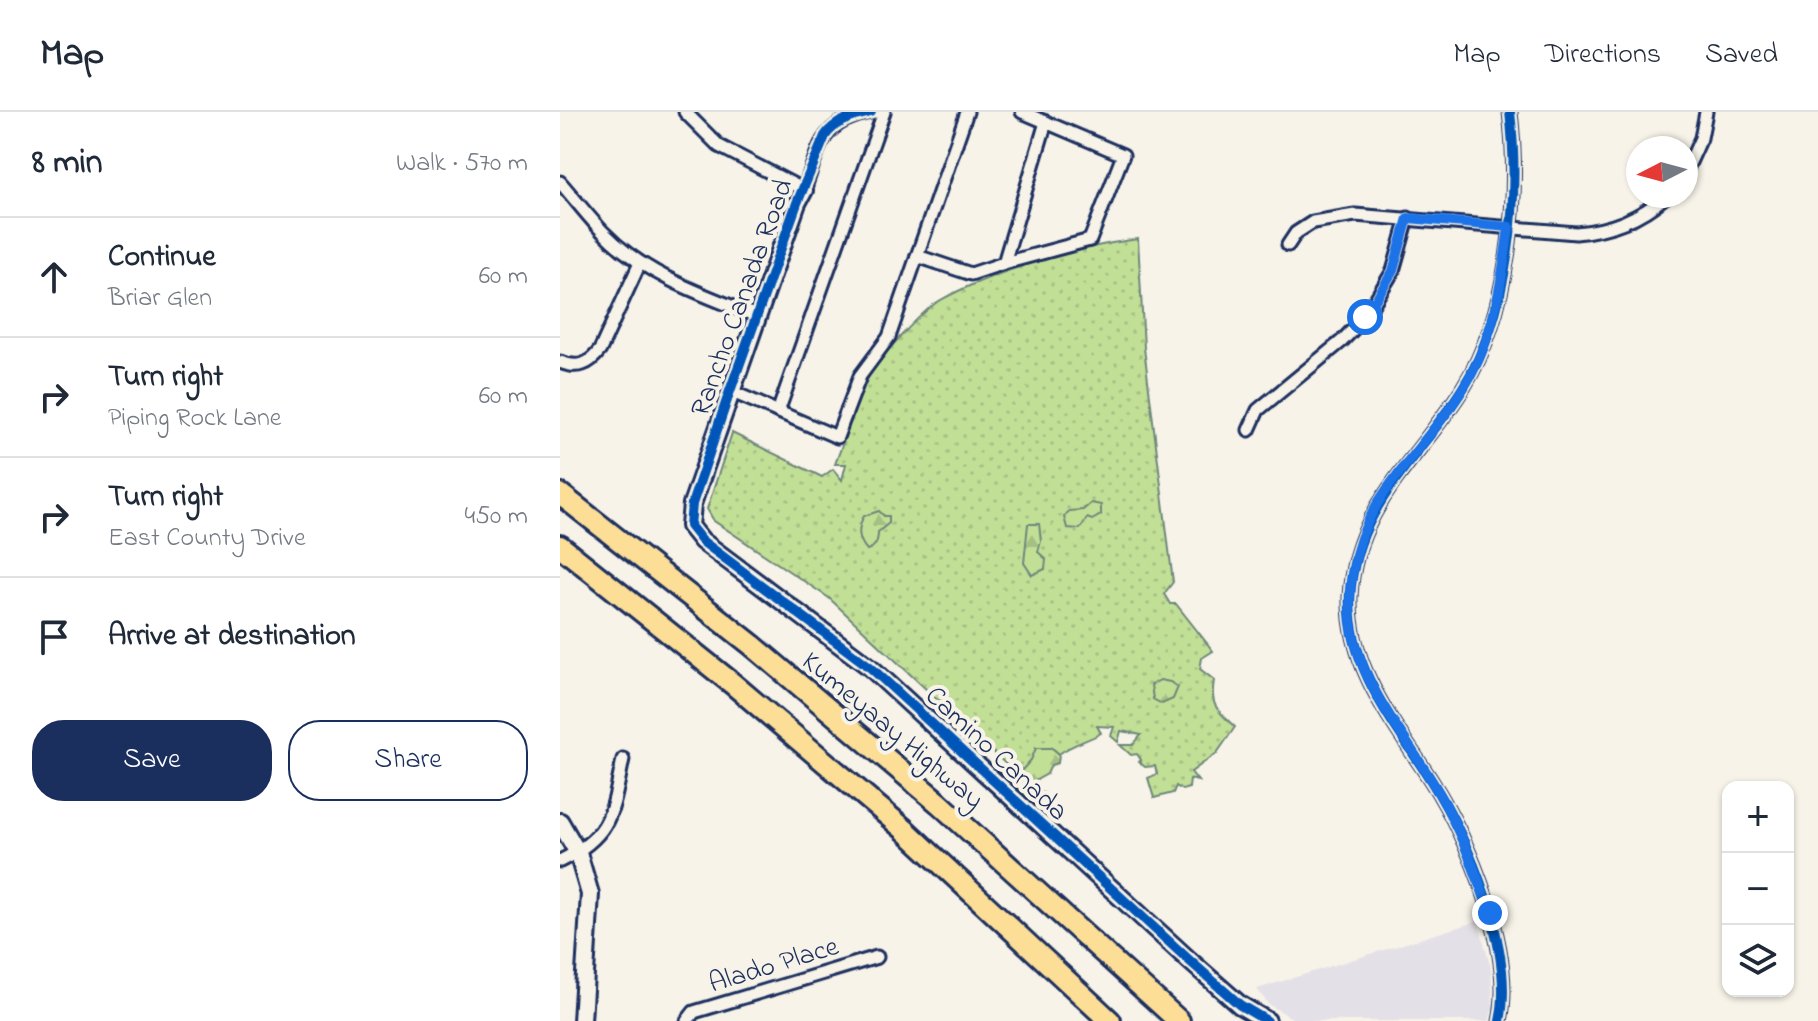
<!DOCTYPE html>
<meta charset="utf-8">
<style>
body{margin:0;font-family:"Indie Flower",sans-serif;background:#f6f6f7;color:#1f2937}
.controls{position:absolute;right:24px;bottom:24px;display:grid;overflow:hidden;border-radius:16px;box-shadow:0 2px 6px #0004}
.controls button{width:72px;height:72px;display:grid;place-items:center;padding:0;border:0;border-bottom:2px solid #e0e1e3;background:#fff;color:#1f2937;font:40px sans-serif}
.compass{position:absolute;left:1066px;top:24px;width:72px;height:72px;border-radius:50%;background:#fff;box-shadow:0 2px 6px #0004;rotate:264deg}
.stop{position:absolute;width:24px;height:24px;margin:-18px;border:6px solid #1a73e8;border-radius:50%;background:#fff}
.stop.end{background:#1a73e8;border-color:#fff;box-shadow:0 2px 8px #0008}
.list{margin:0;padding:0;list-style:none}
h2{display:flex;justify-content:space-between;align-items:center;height:104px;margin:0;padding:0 32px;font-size:34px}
h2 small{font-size:26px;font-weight:400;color:#747a83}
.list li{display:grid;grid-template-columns:52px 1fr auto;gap:24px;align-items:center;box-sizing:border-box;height:120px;padding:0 32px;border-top:2px solid #e0e1e3}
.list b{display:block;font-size:30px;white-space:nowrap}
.list p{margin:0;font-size:26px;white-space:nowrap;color:#747a83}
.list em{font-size:26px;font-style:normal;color:#747a83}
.actions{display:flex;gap:16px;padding:24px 32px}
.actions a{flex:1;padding:18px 0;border:2px solid #1b2f5e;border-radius:32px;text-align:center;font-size:28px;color:#1b2f5e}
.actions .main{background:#1b2f5e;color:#fff}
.icon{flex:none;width:44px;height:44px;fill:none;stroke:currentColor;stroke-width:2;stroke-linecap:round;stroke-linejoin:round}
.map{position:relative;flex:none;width:1258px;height:909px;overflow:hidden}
header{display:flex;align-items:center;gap:48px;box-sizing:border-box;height:112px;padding:0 40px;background:#fff;border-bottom:2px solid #e0e1e3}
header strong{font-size:38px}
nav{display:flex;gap:44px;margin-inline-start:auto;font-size:28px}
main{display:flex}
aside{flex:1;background:#fff}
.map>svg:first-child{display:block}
</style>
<header>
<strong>Map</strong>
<nav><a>Map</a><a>Directions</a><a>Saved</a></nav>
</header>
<main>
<aside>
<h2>8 min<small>Walk · 570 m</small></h2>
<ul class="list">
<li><svg class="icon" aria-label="ahead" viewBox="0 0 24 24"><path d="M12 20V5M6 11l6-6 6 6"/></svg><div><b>Continue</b><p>Briar Glen</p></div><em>60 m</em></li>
<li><svg class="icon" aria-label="right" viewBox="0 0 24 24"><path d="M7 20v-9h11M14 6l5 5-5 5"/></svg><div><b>Turn right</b><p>Piping Rock Lane</p></div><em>60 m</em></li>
<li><svg class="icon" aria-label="right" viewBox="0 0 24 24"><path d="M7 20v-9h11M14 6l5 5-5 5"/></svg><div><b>Turn right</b><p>East County Drive</p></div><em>450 m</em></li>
<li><svg class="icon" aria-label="arrive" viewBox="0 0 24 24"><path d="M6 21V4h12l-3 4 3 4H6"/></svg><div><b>Arrive at destination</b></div></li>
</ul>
<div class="actions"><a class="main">Save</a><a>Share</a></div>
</aside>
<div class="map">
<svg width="1258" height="909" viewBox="0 0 1258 909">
<defs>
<pattern id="green-dots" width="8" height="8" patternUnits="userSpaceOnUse" patternTransform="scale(2)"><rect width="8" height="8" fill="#c2df96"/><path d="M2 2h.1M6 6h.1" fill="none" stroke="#a6c084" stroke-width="1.8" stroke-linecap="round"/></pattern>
<pattern id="forest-firs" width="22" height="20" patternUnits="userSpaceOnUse" patternTransform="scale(2)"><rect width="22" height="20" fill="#c2df96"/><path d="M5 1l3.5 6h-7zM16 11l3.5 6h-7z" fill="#a6c084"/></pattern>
</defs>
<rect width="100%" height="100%" fill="#f7f3e8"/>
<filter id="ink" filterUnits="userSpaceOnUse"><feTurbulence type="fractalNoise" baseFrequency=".0125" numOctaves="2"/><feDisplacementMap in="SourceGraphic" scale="16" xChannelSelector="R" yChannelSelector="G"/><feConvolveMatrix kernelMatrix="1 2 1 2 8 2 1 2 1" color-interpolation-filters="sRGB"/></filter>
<g filter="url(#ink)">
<!-- built -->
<path fill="#e4e0e7" d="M918 809 931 857 933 896 929 909H737L708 892 697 877Z"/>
<!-- green -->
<path fill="url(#green-dots)" stroke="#6e877a" stroke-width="2" d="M578 127 584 236 613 470 604 482 610 492H616L653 539 642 546 640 557 654 568C650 594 656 597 675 615L657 641 631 660 638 669 630 667 629 676 622 678 616 674 613 681 594 686 588 666 597 662 595 654 585 655 579 650 581 648 577 642 571 643 560 633H573L581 623 561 619 558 630 551 624 554 615 537 614 541 621C527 629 512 632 499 642L492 636 471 648 462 659 449 655 269 486 154 409 147 397 172 321 262 365 273 357 282 368 286 352H275C286 324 295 293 308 266 317 248 362 199 379 189 433 159 516 135 578 127Z"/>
<!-- forest -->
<g fill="url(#forest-firs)" stroke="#6e877a" stroke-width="2">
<path d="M531 391 541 393V403L532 408 527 406 520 417 507 416 504 405 509 399 523 398Z"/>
<path d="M319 399 324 404H329V411L318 420C318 429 316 435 307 438 298 428 297 416 304 404Z"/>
<path d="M468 412H479L481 429 478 440 486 447 485 457 472 463 464 451Z"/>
<path d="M600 568 610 570 618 575 613 587 602 592 593 587 591 573Z"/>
<path d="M476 636H492L499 642 498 651 491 653 487 662 471 671 476 678 485 682 487 688 482 694C465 693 448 671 444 657L456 653 462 658 471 648Z"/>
</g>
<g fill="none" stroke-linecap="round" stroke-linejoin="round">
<!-- street casing -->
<g stroke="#1b2f5e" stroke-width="17">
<g id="street">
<path d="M125 0 159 34 244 78C261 33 259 11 311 0"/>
<path d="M1126 59 1141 26 1146 0"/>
<path d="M0 70C15 87 29 106 45 122 86 164 146 184 199 205"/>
<path d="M728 133 736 121 753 110 795 103 1016 121C1051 118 1079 107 1106 84"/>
<path d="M357 144 411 162 444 151 486 10"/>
<path d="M444 151 530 128 563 43 462 0"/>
<path d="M0 250C18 257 29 253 40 238L80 151"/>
<path d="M170 279 277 325 300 264 329 225 407 0"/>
<path d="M218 300 324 0"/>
<path d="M689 318 698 298 782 229 805 205 833 159 848 106"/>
<path d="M0 749C53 723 52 700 63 647"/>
<path d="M127 909 134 900 317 845"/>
<path d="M940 909C955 840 909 728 872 670 836 613 788 557 790 485 794 395 859 347 903 276 949 202 960 85 950 0"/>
</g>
</g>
<!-- secondary casing -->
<g stroke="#1b2f5e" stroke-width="22">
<g id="secondary">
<path d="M244 78 237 91 132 392 130 414 142 429 310 555 630 849 680 893 707 909"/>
<path d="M0 710 18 741 30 782 22 909"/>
</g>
</g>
<!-- highway casing -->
<g stroke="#1b2f5e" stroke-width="26">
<g id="highway">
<path d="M0 382 192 533 379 691 619 909"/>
<path d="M0 434 173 572 345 718 550 909"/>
</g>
</g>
<!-- street -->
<use href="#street" stroke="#f7f3e8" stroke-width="11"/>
<!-- secondary -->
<use href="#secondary" stroke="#f7f3e8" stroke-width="16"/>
<!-- highway -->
<use href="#highway" stroke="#fdde96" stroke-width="20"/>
<!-- cycleway casing -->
<g stroke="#f7f3e8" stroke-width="15">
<g id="cycleway">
<path d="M311 0C294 4 275 9 265 24L237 91 170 279 132 392 130 414 142 429 310 555 630 849 680 893 707 909"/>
<path d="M940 909C955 840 909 728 872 670 836 613 788 557 790 485 794 395 859 347 903 276 949 202 960 85 950 0"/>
</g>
</g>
<!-- cycleway -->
<use href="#cycleway" stroke="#0057b8" stroke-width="10"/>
</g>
</g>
<g fill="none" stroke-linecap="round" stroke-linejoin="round" filter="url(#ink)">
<!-- route -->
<path stroke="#1a73e8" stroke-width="10" d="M805 205 833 159 848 106 949 115C942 166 936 215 912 261 886 310 844 347 816 394 793 433 783 486 795 530 809 584 846 625 874 673 899 713 914 756 930 801"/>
</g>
<g text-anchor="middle" stroke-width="8" stroke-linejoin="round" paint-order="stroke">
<!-- street labels -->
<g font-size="28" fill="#1b2f5e" stroke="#f7f3e8">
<text transform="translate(180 185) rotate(-70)" y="10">Rancho Canada Road</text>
<text transform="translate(334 617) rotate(40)" y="10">Kumeyaay Highway</text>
<text transform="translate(438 640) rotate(43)" y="10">Camino Canada</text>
<text transform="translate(213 851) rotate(-17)" y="10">Alado Place</text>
</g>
</g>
</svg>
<div class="controls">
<button>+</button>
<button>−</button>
<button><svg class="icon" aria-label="layers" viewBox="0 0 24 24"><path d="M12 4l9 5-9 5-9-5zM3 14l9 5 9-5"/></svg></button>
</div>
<svg class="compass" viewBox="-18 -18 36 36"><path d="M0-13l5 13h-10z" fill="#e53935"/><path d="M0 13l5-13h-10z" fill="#747a83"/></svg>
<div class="stop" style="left:805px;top:205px"></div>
<div class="stop end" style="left:930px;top:801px"></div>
</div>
</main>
